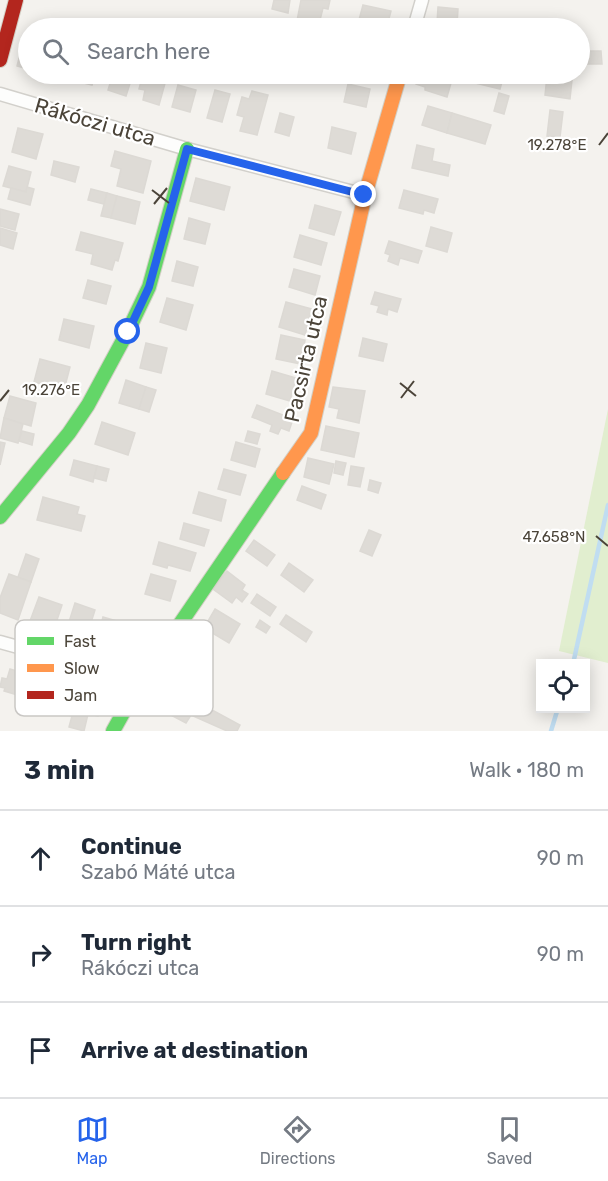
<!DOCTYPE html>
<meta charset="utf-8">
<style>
body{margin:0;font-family:Rubik,sans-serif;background:#f6f6f7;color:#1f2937}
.controls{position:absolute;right:18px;bottom:18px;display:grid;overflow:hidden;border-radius:0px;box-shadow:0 3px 15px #0003}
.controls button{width:54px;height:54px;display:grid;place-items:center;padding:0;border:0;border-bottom:2px solid #e0e1e3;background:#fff;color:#1f2937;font:30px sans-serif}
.stop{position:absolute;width:18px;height:18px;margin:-14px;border:4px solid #2563eb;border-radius:50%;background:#fff}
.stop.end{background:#2563eb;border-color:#fff;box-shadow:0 2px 6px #0008}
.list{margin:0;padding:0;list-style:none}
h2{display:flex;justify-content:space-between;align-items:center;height:78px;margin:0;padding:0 24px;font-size:26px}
h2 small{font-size:20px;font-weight:400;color:#747a83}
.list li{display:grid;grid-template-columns:39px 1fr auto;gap:18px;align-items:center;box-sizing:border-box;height:96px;padding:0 24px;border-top:2px solid #e0e1e3}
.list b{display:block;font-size:22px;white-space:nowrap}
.list p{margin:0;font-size:20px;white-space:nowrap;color:#747a83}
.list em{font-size:20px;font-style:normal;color:#747a83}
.icon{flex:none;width:33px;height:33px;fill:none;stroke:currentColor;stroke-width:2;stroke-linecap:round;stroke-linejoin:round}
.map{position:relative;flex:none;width:608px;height:731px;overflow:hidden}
.search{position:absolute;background:#fff;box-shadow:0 3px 15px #0003;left:18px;right:18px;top:18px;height:66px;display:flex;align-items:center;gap:15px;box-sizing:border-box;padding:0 21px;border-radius:33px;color:#747a83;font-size:22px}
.sheet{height:366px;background:#fff}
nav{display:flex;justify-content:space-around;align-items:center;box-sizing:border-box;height:84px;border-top:2px solid #e0e1e3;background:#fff;font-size:16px;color:#747a83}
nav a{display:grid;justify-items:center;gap:3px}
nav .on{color:#2563eb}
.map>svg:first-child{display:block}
</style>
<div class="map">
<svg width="608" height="731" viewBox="0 0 608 731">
<rect width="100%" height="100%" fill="#f4f2ee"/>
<!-- green -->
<path fill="#e1eecf" d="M608 409V663L559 651Z"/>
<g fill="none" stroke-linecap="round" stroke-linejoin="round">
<!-- stream -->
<g stroke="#c0ddf1" stroke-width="4.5">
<path d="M573 664 608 505"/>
<path d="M551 731 558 708"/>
</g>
</g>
<!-- building -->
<g fill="#dedbd6" stroke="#dcd9d4" stroke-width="1.5">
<path d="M274 0H290L288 13 272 9Z"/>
<path d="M301 0H330L328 9 323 8 318 28 296 26Z"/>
<path d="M363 5 391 11 387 26 359 20Z"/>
<path d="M438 7 458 9 457 25 437 23Z"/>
<path d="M23 43 28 45V69L17 66Z"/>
<path d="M580 51H601L602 64H580Z"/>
<path d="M74 74H95L92 85 72 80Z"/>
<path d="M113 74H133L126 96 108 90Z"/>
<path d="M143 74H156L167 76 159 105 143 100 145 90 139 89Z"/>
<path d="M419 74H443L453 76 447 97 425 90V87L416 84Z"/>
<path d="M477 74 503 78 500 89 475 83Z"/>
<path d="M547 76 572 80 570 99 545 95Z"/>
<path d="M348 84 370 89 366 107 344 102Z"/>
<path d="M178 85 196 90 190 112 172 107Z"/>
<path d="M215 90 230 94 222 122 207 118Z"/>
<path d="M252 91 268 95 257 135 240 131 244 117 237 115 242 97 249 99Z"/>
<path d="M499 93 509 96 504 114 494 111Z"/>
<path d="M428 106 452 113 447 133 422 125Z"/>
<path d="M550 110 563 112 560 137 547 136Z"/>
<path d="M280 113 294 117 289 136 275 132Z"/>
<path d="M452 113 491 125 485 144 447 133Z"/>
<path d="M332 127 356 133 351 154 328 148Z"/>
<path d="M18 128 43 134 36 159 12 152Z"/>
<path d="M417 145 434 149 432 161 450 165 448 176 412 168Z"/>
<path d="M115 151 151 161 143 193 117 186 121 169 111 166Z"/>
<path d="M54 161 79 167 75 182 51 175Z"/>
<path d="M9 166 31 172 26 192 3 186Z"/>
<path d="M196 178 230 187 224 210 190 201Z"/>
<path d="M27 187 34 189 30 205 8 199 11 188 26 192Z"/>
<path d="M91 189 107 193 104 204 88 200Z"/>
<path d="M404 190 438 199 434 213 424 210 423 214 399 208Z"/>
<path d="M107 193 117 196 111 218 101 216Z"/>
<path d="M117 196 140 202 135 224 111 218Z"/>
<path d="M315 205 341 212 334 235 309 228Z"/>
<path d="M0 209 19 214 15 230 0 226Z"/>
<path d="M189 218 210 224 205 244 184 239Z"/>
<path d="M431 227 452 233 447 252 426 246Z"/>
<path d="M0 228 17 233 13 249 0 245Z"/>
<path d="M81 232 123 243 118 261 115 260 112 270 91 264 93 254 76 250Z"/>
<path d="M300 235 327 243 321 265 294 257Z"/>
<path d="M389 241 422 251 418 263 400 258 398 265 388 261 390 255 385 253Z"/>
<path d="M177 261 198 267 193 286 172 281Z"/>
<path d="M294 269 320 276 315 295 289 287Z"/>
<path d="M88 280 111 286 106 304 83 298Z"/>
<path d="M375 292 401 299 397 312 388 309 387 315 377 312 379 306 371 304Z"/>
<path d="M167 298 193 305 186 330 160 322Z"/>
<path d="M286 302 312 309 305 335 279 327Z"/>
<path d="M64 319 94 326 89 348 59 340Z"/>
<path d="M281 335 305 340 301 364 276 359Z"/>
<path d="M363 338 387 344 383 361 359 356Z"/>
<path d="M146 343 167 348 161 373 140 368Z"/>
<path d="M40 359 70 367 64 390 34 382Z"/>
<path d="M272 371 296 378 290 401 266 394Z"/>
<path d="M126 380 146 387 139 409 119 403Z"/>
<path d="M146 387 156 390 149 412 139 409Z"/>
<path d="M333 387 365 391 359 423 337 418 339 409 329 407Z"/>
<path d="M10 396 36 403 31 426 4 418Z"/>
<path d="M257 405 293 419 289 431 281 428 278 434 270 431 272 425 252 417Z"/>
<path d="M4 418 23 424 18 443 0 438Z"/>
<path d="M102 422 135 433 128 455 95 444Z"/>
<path d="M326 426 359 433 354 457 321 450Z"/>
<path d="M22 431 34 434 32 445 19 441Z"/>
<path d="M248 431 260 434 257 444 245 441Z"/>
<path d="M0 442 5 443 0 465Z"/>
<path d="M236 442 260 449 255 467 231 460Z"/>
<path d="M308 458 334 464 329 484 304 477Z"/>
<path d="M74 460 97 466 93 482 70 475Z"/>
<path d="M336 461 346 463 343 475 334 473Z"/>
<path d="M97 466 109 469 106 481 94 478Z"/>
<path d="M351 466 364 468 360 487 348 485Z"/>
<path d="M224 469 246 475 240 495 218 489Z"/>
<path d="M370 480 381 483 378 493 368 490Z"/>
<path d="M302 486 326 495 321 509 297 500Z"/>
<path d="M199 492 226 500 221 521 193 513Z"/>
<path d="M43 497 79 507 77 514 85 516 81 531 37 520Z"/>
<path d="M184 523 209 530 204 546 180 539Z"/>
<path d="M369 530 381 535 372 556 360 551Z"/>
<path d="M254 540 275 555 267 566 246 551Z"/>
<path d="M159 542 196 553 190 571 168 565 167 568 153 564Z"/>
<path d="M26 554 39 559 31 582 18 577Z"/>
<path d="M289 563 313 580 304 592 281 575Z"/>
<path d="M227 571 245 585 242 590 248 594 242 602 236 597 232 603 213 589Z"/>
<path d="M9 574 31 582 18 620 0 613V598Z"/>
<path d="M151 574 176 581 170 601 145 594Z"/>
<path d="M257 594 276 607 270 616 251 603Z"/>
<path d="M39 597 62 605 54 629 30 621Z"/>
<path d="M75 603 95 610 88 632 68 625Z"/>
<path d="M215 609 240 624 229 643 204 628Z"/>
<path d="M286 615 312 632 306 642 280 624Z"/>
<path d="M103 617 127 624 121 646 97 640Z"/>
<path d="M260 620 270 627 266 633 256 627Z"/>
<path d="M10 669 27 674 21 696 4 691 5 688 0 687 2 678 7 679Z"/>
<path d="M79 687 104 694 98 716 88 714 84 731 69 727 72 716 68 715 75 692H78Z"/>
<path d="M177 691 240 725 237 731H227L191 715 186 723 165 712Z"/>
</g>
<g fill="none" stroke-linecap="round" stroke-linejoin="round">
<!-- street casing -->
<g stroke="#d2d0cb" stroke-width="15">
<g id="street">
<path d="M414 28 422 0"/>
<path d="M0 94 187 149 365 195"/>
<path d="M0 642 141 681"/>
</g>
</g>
<!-- fast casing -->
<g stroke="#d3cfc5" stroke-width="16">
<g id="fast">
<path d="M0 517 69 433 88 405 128 331 149 287 187 149"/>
<path d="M113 731 141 681 283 473"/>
</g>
</g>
<!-- slow casing -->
<g stroke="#d3cfc5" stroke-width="16">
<path id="slow" d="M283 473 311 433 365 195 400 74"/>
</g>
<!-- jam casing -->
<g stroke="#d3cfc5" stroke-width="16">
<path id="jam" d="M0 60 16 0"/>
</g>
<!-- street -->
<use href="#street" stroke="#fdfdfc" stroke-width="12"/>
<!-- fast -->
<use href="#fast" stroke="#63d668" stroke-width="14"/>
<!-- slow -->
<use href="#slow" stroke="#ff974d" stroke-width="14"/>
<!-- jam -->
<use href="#jam" stroke="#b3261e" stroke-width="14"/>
</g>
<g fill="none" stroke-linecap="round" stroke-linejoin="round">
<!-- route -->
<path stroke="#2563eb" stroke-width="8" d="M128 332 149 287 187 149 364 195"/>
</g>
<!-- ticks -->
<path fill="none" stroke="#4b4439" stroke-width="2" d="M599 145 608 133M152 190 169 203M154 204 167 188M400 383 416 396M401 398 414 381M0 401 9 390M596 536 608 546"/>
<g text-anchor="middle" stroke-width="4.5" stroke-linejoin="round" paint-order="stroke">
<!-- street labels -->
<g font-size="21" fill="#4b4439" stroke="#fff">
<text transform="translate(95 122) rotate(16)" y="7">Rákóczi utca</text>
<text transform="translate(306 359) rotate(-77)" y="7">Pacsirta utca</text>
</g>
</g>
<!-- legend -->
<rect x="15" y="620" width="198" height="96" rx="9" fill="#fff" stroke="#c9c7c4" stroke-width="1.5"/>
<rect x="27" y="637" width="27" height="8" fill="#63d668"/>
<rect x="27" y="664" width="27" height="8" fill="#ff974d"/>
<rect x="27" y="691" width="27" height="8" fill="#b3261e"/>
<g font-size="16" fill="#4b4439">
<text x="64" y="647">Fast</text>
<text x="64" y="674">Slow</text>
<text x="64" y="701">Jam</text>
</g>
<g font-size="15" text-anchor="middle" fill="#4b4439" stroke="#fff" stroke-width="4.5" stroke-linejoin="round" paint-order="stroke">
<text x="557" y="150">19.278°E</text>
<text x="51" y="395">19.276°E</text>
<text x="554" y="542">47.658°N</text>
</g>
</svg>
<div class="controls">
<button><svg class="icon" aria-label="locate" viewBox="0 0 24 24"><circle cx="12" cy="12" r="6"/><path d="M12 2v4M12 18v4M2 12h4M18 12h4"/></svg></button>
</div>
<div class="stop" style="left:128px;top:332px"></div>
<div class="stop end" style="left:364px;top:195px"></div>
<div class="search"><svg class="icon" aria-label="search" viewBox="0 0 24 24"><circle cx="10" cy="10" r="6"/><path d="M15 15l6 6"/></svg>Search here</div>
</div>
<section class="sheet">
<h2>3 min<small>Walk · 180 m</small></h2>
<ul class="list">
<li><svg class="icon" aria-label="ahead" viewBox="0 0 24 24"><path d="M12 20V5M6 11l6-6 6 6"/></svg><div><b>Continue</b><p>Szabó Máté utca</p></div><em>90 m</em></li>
<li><svg class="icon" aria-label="right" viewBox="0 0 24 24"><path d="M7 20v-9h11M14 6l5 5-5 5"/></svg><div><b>Turn right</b><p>Rákóczi utca</p></div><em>90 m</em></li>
<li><svg class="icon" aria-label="arrive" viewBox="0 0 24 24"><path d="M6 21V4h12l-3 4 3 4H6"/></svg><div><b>Arrive at destination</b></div></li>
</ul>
</section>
<nav>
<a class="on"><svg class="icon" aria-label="map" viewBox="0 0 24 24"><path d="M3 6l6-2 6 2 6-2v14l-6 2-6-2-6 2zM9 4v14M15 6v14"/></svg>Map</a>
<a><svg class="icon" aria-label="directions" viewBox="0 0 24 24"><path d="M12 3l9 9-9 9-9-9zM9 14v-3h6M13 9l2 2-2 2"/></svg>Directions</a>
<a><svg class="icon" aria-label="saved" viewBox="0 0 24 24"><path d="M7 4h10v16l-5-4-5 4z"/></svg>Saved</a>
</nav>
